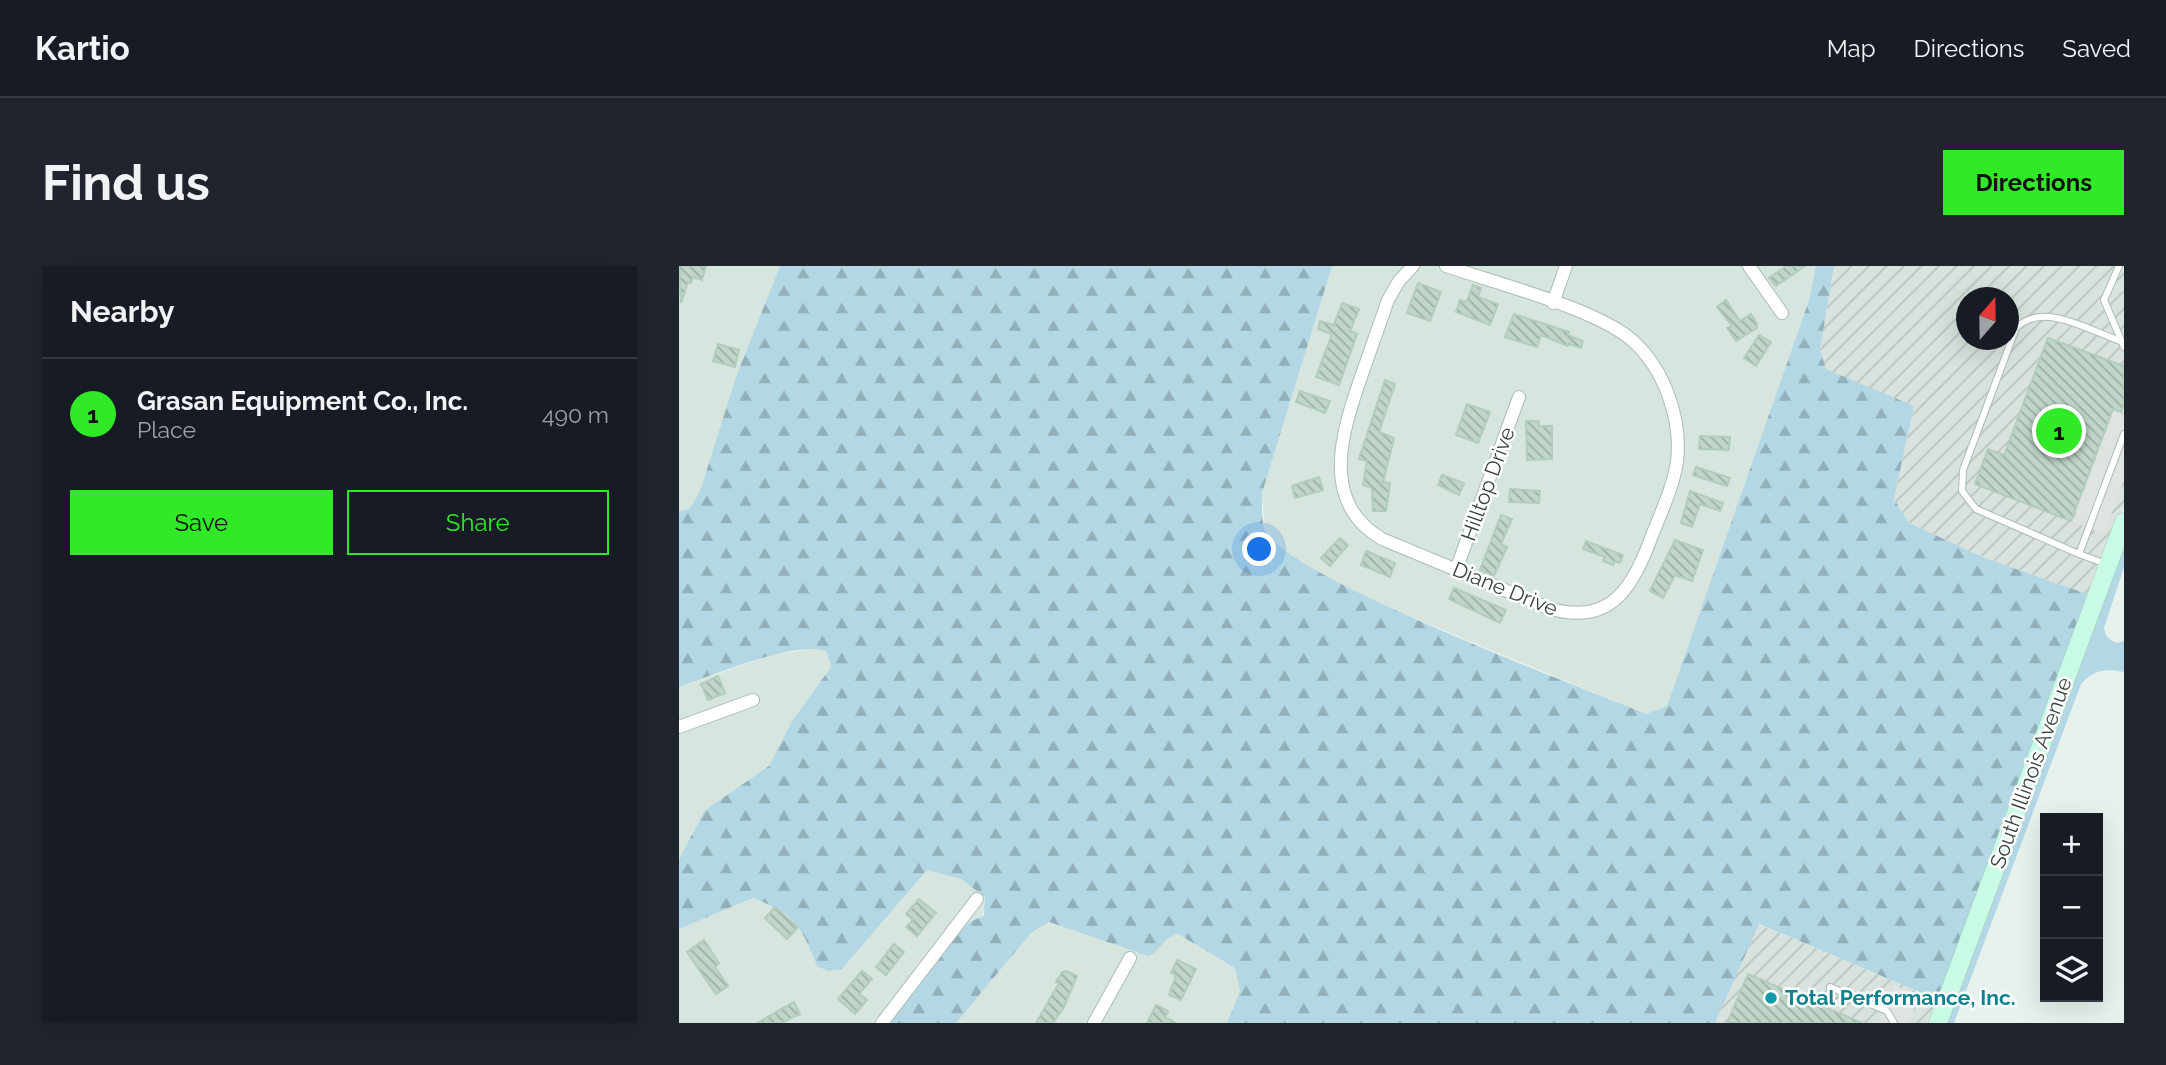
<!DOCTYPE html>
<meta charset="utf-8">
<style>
body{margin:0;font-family:Raleway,sans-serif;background:#20242c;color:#f1f3f6}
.controls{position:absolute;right:21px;bottom:21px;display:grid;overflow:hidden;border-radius:0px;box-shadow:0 7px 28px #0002}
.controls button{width:63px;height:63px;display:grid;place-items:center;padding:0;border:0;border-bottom:2px solid #363941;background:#171b24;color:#f1f3f6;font:35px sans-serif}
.compass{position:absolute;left:1277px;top:21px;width:63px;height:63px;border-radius:50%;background:#171b24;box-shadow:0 7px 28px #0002;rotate:20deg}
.you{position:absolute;left:581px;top:284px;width:24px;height:24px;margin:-18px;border:5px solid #fff;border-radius:50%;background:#1a73e8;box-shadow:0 0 0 10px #1a73e833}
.badge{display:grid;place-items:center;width:46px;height:46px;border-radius:50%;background:#30ea27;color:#111;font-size:23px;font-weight:700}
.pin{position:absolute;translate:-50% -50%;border:4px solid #fff;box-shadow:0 2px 7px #0006}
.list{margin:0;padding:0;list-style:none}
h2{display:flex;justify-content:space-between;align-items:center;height:91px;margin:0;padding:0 28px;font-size:30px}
h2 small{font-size:23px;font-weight:400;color:#9ea1a6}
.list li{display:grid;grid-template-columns:46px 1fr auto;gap:21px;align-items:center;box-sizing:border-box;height:112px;padding:0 28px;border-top:2px solid #363941}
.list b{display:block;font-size:26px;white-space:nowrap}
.list p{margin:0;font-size:23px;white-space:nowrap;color:#9ea1a6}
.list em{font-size:23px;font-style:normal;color:#9ea1a6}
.actions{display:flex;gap:14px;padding:21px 28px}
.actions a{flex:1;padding:16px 0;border:2px solid #30ea27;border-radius:0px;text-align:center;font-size:24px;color:#30ea27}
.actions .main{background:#30ea27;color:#111}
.icon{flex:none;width:38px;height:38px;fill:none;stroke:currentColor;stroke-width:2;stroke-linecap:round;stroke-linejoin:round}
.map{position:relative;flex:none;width:1445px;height:757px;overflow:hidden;border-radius:0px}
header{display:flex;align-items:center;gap:42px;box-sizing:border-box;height:98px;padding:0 35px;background:#171b24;border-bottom:2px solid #363941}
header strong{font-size:33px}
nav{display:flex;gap:38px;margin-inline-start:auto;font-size:24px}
.intro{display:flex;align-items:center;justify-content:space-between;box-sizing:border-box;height:168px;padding:0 42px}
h1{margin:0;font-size:49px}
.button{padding:18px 32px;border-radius:0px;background:#30ea27;color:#111;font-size:24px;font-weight:700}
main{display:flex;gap:42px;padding:0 42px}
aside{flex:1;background:#171b24;border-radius:0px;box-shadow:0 7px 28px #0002}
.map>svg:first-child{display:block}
</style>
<header>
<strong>Kartio</strong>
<nav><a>Map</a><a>Directions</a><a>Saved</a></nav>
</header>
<div class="intro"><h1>Find us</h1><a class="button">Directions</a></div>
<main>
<aside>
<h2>Nearby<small></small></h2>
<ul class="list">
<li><span class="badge">1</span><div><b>Grasan Equipment Co., Inc.</b><p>Place</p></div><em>490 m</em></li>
</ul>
<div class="actions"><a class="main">Save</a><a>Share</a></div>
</aside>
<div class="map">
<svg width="1445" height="757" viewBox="0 0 1445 757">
<defs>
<pattern id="industrial-furrows" width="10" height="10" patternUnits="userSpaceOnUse" patternTransform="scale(1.75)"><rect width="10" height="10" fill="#d9e2dc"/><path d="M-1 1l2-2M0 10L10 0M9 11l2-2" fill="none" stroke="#bbc3be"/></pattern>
<pattern id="forest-firs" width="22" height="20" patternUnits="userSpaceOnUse" patternTransform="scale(1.75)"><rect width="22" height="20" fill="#b3d7e4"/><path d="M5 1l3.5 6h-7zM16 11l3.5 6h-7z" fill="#92b0ba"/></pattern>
<pattern id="building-back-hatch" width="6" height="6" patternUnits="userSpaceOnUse" patternTransform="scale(1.75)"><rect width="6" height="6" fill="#c0d6c9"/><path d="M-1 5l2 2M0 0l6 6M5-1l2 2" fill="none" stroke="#9dafa4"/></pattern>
</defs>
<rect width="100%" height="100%" fill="#e7f2ed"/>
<!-- residential -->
<g fill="#d6e6de">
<path d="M0 0H101L58 108 21 225 11 242 0 246Z"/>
<path d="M653 0H1137L1130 34 988 440 967 448 701 338 605 287 586 264 583 227Z"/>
<path d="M138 382 147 385 152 401 113 455 90 500 26 544 0 593V421L93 389Z"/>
<path d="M248 604 282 613 306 631 307 641 299 655 286 659 208 757H0V663L74 632 96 640 122 662 138 700 163 703Z"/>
<path d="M370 656 469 690 488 671 499 668 556 702 561 725 548 757H277L352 667Z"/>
</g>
<!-- industrial -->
<g fill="url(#industrial-furrows)" fill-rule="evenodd">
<path d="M1155 0H1445V240L1411 329 1306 292 1230 257 1215 233 1235 140 1147 104 1141 84ZM1288 32H1330V74H1288Z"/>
<path d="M1079 658 1259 734 1251 757H1036Z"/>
</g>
<!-- grass -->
<path fill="#b3d7e4" d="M1445 276V301L1425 362C1426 370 1430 374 1438 377L1445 375V406C1427 402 1414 404 1402 418L1275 757H1267Z"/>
<!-- forest -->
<path fill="url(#forest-firs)" d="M101 0H653L583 227C583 237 582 254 586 264 605 310 907 423 967 448L988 440 1130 34 1137 0H1155L1141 84 1147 103 1235 140 1215 233 1230 257 1306 292 1411 329 1259 734 1080 658 1036 757H548L561 725 556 702 499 668C482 672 482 686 469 690L370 656 352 667 277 757H208L286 659 305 649 306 631 282 613 248 604 163 703 149 705 138 700C122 660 116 648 74 632L0 663V593L26 544 90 500 113 455 152 401 147 385C116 374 33 410 0 421V246L11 242 21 225 58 108Z"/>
<!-- parking -->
<g fill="#dfe4e1">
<path d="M1434 146 1444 149 1445 147V214L1425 268 1394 256Z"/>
<path d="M1215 719 1240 730 1229 757H1199Z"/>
</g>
<!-- building -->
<g fill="url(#building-back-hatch)" stroke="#b1cdbd" stroke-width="2">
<path d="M0 0H27L23 14 14 11 12 17 9 16 2 37Z"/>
<path d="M1107 0H1126L1097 20 1090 12Z"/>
<path d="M739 17 762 26 751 55 728 47Z"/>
<path d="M794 19 802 22 799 31 819 38 811 59 777 46 781 34 786 36 789 32Z"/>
<path d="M1047 34 1061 55 1072 48 1078 58V62L1057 75 1048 62 1053 60 1038 41Z"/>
<path d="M663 37 680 43 671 65 678 68 660 119 637 111 653 68 639 63 641 55 655 59Z"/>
<path d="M835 48 890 66 889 69 904 75 902 82 890 78 889 80 862 69 858 81 826 71Z"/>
<path d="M1080 69 1092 76 1077 100 1065 92Z"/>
<path d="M1369 72 1445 100V139L1442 146 1434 143 1392 255 1296 218 1309 183 1325 189Z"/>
<path d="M39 78 60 84 56 101 34 95Z"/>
<path d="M706 114 716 118 700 166 715 172 704 216 711 217 707 245H694L693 222 684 219 688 195 680 193Z"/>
<path d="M621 125 651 135 646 147 617 136Z"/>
<path d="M788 138 811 146 799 177 777 169Z"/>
<path d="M847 155H860V160H873V193L848 194Z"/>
<path d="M1021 170 1051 171 1050 184 1020 183Z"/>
<path d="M1017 201 1051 212 1048 220 1014 209Z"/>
<path d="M763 209 785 217 780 229 759 219Z"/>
<path d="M640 211 644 224 616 232 613 220Z"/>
<path d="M831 223 861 225 860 237 830 236Z"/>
<path d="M1011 225 1044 237 1041 245 1021 238 1013 261 1002 257Z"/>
<path d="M822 249 833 253 822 278 828 281 815 310 801 304Z"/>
<path d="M661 272 669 279 651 300 642 292Z"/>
<path d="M996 274 1024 284 1013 315 996 309 984 332 971 325Z"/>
<path d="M907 275 944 289 941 297 936 295 934 299 924 295 926 291 904 283Z"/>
<path d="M687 285 716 297 711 311 682 299Z"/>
<path d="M775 322 827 344 821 357 770 333Z"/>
<path d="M39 410 46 427 29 434 22 418Z"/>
<path d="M240 633 257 647 238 670 227 661 234 654 227 648Z"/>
<path d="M96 641 119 661 108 673 86 652Z"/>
<path d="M25 674 40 697 36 701 49 720 37 728 8 686Z"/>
<path d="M215 678 225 686 207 709 197 701Z"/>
<path d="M498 694 517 703 502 734 490 729 497 709 492 707Z"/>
<path d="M183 705 193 713 180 728 188 734 176 748 159 733Z"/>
<path d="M387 705 398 710 385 741 374 757H357L380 717 377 716 383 706Z"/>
<path d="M1069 708 1183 757H1048Z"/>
<path d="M115 736 121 748 102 757H78Z"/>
<path d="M477 739 489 745 486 751 497 757H468Z"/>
</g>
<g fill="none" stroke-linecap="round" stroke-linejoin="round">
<!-- lane casing -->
<g stroke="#aabdb3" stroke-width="8">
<g id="lane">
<path d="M1440 0 1425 34 1445 81"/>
<path d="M1441 75C1409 64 1364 35 1337 62L1284 204 1283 225 1297 243 1400 288 1445 168"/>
<path d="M1400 288 1427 298"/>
<path d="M1151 721 1208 745 1215 757"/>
</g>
</g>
<!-- street casing -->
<g stroke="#aabdb3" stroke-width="14">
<g id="street">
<path d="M734 0 720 15 709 34C700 59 691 85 682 111 663 166 640 236 703 273L869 342C934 362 955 318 974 267 983 244 994 221 998 196 1003 154 986 104 954 75 919 43 816 17 767 0"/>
<path d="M1070 0 1103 47"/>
<path d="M874 37 887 0"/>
<path d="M777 304 840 131"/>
<path d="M0 461 74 434"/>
<path d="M203 757 298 633"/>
<path d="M415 757 451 692"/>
</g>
</g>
<!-- secondary casing -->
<g stroke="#9acfb6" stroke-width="19">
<path id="secondary" d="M1259 757 1445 256"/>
</g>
<!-- lane -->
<use href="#lane" stroke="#fff" stroke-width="6"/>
<!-- street -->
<use href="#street" stroke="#fff" stroke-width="12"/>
<!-- secondary -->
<use href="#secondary" stroke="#c9fae5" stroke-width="18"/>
</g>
<!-- markers -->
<circle fill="#0f9aa8" stroke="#fff" stroke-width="2.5" cx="1092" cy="732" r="7"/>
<g text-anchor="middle" stroke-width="5" stroke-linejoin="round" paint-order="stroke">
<!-- street labels -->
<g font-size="21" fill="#37453c" stroke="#fff">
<text transform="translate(809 218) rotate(-70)" y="7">Hilltop Drive</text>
<text transform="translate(826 323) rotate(22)" y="7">Diane Drive</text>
<text transform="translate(1352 507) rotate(-70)" y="7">South Illinois Avenue</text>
</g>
<!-- culture labels -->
<g font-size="21" font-weight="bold" fill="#0d838f" stroke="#fff" text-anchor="start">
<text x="1106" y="739">Total Performance, Inc.</text>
</g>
</g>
</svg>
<div class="controls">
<button>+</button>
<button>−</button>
<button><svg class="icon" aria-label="layers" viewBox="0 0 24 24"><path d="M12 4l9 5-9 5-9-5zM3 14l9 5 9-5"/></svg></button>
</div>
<svg class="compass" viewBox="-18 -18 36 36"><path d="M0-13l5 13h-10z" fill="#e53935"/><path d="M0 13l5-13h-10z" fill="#9ea1a6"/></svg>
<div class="you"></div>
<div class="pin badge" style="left:1380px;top:165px">1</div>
</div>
</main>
